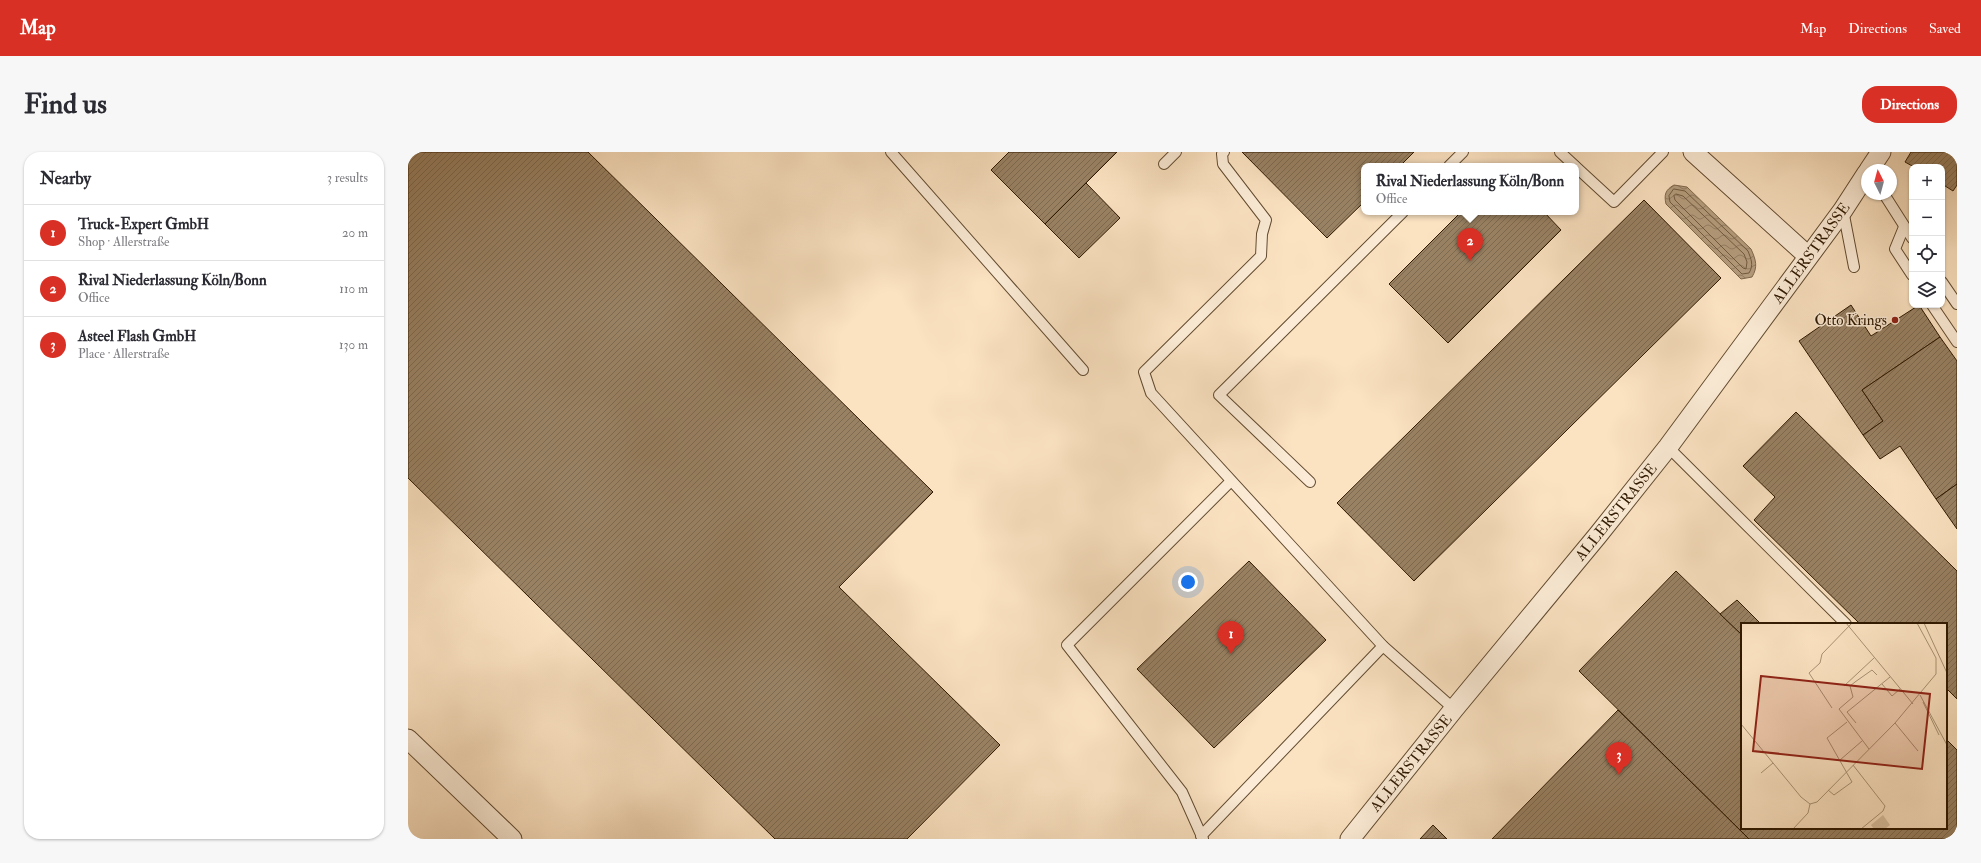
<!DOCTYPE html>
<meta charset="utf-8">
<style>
body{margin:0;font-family:"IM FELL Double Pica",serif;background:#f7f7f7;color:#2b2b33}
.controls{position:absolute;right:12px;top:12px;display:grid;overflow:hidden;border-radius:8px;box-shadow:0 1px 3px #0004}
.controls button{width:36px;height:36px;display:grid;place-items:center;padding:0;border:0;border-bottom:1px solid #e1e1e2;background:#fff;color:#2b2b33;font:20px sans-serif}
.compass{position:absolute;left:1453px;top:12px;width:36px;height:36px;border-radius:50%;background:#fff;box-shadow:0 1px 3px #0004;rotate:354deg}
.you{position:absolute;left:780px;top:430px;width:14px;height:14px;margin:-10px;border:3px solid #fff;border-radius:50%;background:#1a73e8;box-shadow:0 0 0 6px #1a73e833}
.badge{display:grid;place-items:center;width:26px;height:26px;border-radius:50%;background:#d93025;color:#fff;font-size:13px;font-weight:700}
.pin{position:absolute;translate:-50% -33px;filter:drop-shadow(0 1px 2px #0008)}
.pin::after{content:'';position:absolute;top:21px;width:14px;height:12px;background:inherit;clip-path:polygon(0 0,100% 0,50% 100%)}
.popup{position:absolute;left:953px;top:11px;width:218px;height:52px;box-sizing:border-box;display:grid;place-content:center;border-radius:8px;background:#fff;filter:drop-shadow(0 1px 3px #0005);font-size:13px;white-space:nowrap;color:#7c7c81}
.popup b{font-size:15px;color:#2b2b33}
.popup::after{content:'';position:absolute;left:50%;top:100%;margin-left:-8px;border:8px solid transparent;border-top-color:#fff}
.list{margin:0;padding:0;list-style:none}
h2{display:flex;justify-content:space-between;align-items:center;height:52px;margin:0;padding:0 16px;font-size:17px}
h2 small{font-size:13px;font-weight:400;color:#7c7c81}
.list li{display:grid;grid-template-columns:26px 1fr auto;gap:12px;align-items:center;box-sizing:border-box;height:56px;padding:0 16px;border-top:1px solid #e1e1e2}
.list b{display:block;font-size:15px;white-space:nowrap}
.list p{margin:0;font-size:13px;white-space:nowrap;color:#7c7c81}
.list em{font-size:13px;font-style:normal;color:#7c7c81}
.icon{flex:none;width:22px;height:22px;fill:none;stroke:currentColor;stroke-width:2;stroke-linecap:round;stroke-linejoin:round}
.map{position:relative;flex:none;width:1549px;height:687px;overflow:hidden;border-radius:16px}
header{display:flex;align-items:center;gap:24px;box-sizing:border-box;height:56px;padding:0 20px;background:#d93025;color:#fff}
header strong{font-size:19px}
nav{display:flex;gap:22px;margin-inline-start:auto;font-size:14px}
.intro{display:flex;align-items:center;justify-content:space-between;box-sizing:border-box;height:96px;padding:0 24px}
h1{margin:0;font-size:28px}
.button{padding:10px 18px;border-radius:16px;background:#d93025;color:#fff;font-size:14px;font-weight:700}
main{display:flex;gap:24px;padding:0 24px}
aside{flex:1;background:#fff;border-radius:16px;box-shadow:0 1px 3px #0004}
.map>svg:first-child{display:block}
</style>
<header>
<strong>Map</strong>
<nav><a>Map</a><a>Directions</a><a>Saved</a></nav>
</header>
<div class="intro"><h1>Find us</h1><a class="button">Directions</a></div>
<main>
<aside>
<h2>Nearby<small>3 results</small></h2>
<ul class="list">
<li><span class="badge">1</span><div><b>Truck-Expert GmbH</b><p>Shop · Allerstraße</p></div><em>20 m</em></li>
<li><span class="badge">2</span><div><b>Rival Niederlassung Köln/Bonn</b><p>Office</p></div><em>110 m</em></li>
<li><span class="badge">3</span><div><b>Asteel Flash GmbH</b><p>Place · Allerstraße</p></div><em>130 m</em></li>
</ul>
</aside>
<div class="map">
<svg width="1549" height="687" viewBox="0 0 1549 687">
<defs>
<pattern id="water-waves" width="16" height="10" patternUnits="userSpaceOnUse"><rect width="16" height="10" fill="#b69e7f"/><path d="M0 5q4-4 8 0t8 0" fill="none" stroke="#948066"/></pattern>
<pattern id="building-hatch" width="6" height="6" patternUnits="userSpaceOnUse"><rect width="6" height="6" fill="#998264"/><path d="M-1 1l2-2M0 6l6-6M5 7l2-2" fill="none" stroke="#7d6a50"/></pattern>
</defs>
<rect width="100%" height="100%" fill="#fbe2c1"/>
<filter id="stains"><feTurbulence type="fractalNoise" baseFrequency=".005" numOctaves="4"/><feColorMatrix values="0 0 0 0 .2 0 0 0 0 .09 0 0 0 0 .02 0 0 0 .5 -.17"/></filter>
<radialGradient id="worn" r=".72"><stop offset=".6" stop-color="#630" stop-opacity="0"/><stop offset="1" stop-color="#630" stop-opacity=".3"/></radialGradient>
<!-- water -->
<path fill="url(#water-waves)" stroke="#80694c" d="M1266 33 1279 35 1343 97C1348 108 1350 115 1344 125L1333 127 1258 52C1256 43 1257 38 1266 33Z"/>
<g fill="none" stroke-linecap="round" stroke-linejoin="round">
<!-- shore -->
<g stroke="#725c40" stroke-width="1">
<path d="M1266 37 1277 39 1340 99C1343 107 1346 113 1341 121L1334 122 1262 50 1261 44Z"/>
<path d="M1268 42 1275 44 1336 102 1339 110 1338 117 1335 116 1267 48 1266 44Z"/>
</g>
</g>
<!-- building -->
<g fill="url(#building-hatch)" stroke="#2f1900">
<path d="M0 0H180L525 340 431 435 592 593 499 687H367L0 326Z"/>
<path d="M601 0H709L637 72 583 18Z"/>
<path d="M834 0H1006L992 14H956V50L919 86Z"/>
<path d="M1503 0H1549V33L1545 39 1534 32V15H1506L1497 10Z"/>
<path d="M678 31 712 66 671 106 637 72Z"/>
<path d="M1236 48 1313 126 1006 429 929 351Z"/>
<path d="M1053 60H1136L1153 78 1040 191 981 132Z"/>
<path d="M1443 153 1463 184 1511 153 1532 185 1454 238 1475 269 1455 283 1391 189Z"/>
<path d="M1532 185 1549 209V332L1528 347 1492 294 1472 307 1455 283 1475 269 1454 238Z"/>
<path d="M1388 260 1549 419V547L1538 536V472H1452L1346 368 1367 345 1335 314Z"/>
<path d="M1549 332V377L1528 347Z"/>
<path d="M841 409 918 488 806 596 729 517Z"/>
<path d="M1268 419 1334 483V676H1538V587L1549 598V687H1341L1171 519Z"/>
<path d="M1329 448 1353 472H1334V483L1312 462Z"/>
<path d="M1210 558 1341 687H1084Z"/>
<path d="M1025 673 1039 687H1012Z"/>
</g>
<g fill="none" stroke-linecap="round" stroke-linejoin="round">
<!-- service casing -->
<g stroke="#624b30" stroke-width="12">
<g id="service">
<path d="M483 0 675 218"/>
<path d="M816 0 814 2 815 12 858 68 854 82 853 104 736 220 743 241 975 494 1046 557"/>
<path d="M1152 0 1167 14"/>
<path d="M756 12 768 0"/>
<path d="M1041 14 1055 0"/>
<path d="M1168 15 1206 50 1255 0"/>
<path d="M1476 42 1504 86"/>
<path d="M1435 58 1446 115"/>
<path d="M1496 75 1487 97 1504 123"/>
<path d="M1534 130 1549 152"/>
<path d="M1524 153 1549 190"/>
<path d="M1260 295 1438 472"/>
<path d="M902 330 811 243 995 60"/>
<path d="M793 684 975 494"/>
<path d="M795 687 774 640 659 493 823 329"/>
</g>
</g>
<!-- minor casing -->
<g stroke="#624b30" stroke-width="21">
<g id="minor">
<path d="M1285 0 1400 104"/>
<path d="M1461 18 1473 0"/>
<path d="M0 587 104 687"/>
<path d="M942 687 1046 557 1190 383 1260 295 1435 58 1459 21"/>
</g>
</g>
<!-- service -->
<use href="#service" stroke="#fcecd7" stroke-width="10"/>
<!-- minor -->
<use href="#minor" stroke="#fcecd7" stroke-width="19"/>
</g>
<!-- markers -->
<circle fill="#8f2418" stroke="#fcecd7" stroke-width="1.5" cx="1487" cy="168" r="4"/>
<g text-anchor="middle" stroke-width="3" stroke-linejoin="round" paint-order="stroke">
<!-- street labels -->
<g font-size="15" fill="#2f1900" stroke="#fcecd7">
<text transform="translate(1403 101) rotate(-54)" y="5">ALLERSTRASSE</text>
<text transform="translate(1208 360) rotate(-51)" y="5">ALLERSTRASSE</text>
<text transform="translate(1003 611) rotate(-51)" y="5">ALLERSTRASSE</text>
</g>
<!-- poi labels -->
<g font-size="15" fill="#2f1900" stroke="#fcecd7" text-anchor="end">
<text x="1479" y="173">Otto Krings</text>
</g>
</g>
<!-- overview -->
<g transform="translate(1333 471)">
<rect width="206" height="206" fill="#fbe2c1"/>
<path d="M142 192 149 202 144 206H133L130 202Z" fill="#d8c0a0"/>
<path fill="none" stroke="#a99274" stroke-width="1" d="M105 0 172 81M183 0 206 50M141 61 151 73 159 66M103 63 133 35M179 72 206 122M182 79 198 112M91 85 68 50 79 40 81 31 111 0M115 100 106 89 149 54M154 100 177 128M0 101 60 174 69 181M128 126 98 86 112 74 109 63 114 59 131 47 136 52M99 137 121 118M112 142 144 183 142 188 120 206M20 150 32 140M87 167 93 172 111 159 86 115 106 99M69 181 76 179 154 100 195 51V35L176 0M52 206 67 190 69 181"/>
<path fill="#8f2418" fill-opacity="0.15" stroke="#8f2418" stroke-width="2" d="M20 53 189 71 181 146 12 128Z"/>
<rect width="206" height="206" fill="none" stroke="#2f1900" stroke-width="2"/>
</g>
<rect width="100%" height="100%" filter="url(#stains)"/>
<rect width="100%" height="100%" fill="url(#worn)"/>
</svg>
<div class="controls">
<button>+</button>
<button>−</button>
<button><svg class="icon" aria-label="locate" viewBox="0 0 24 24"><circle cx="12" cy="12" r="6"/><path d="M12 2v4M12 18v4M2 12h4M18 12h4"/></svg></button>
<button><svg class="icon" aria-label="layers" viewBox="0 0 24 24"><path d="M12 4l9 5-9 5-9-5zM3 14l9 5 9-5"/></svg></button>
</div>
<svg class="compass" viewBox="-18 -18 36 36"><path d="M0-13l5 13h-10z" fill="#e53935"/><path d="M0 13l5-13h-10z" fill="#7c7c81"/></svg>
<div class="you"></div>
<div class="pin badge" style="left:823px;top:502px">1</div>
<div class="pin badge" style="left:1062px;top:109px">2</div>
<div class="popup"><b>Rival Niederlassung Köln/Bonn</b>Office</div>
<div class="pin badge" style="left:1211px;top:623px">3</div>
</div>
</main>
